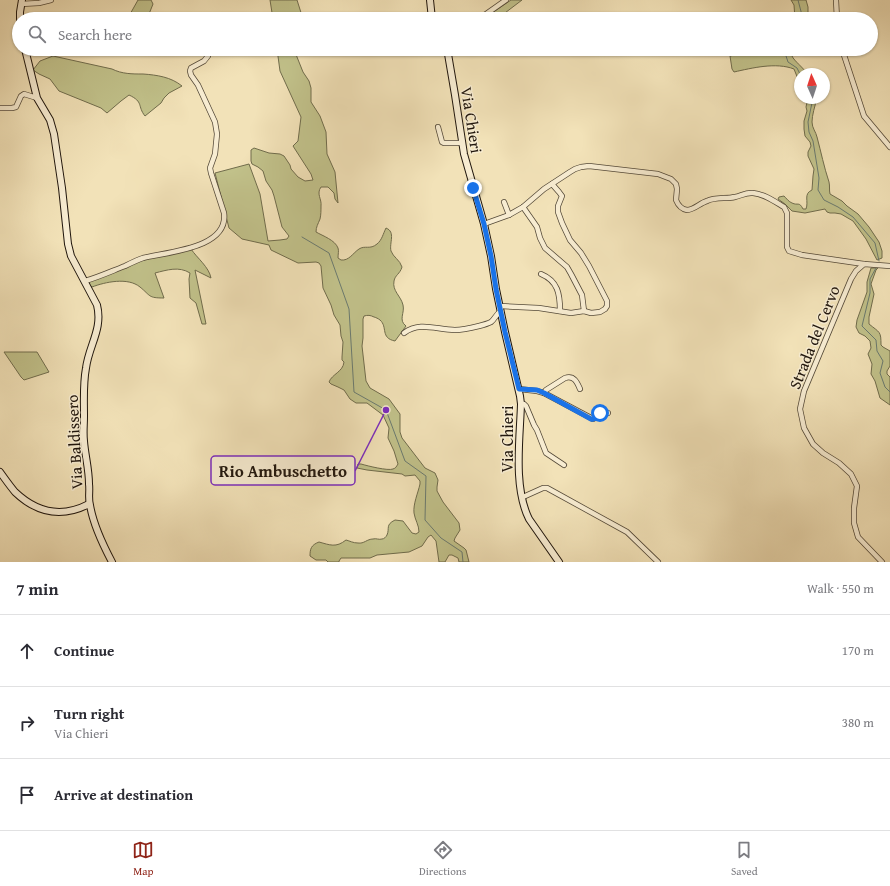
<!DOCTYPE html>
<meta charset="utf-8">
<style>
body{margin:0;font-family:"Gentium Book Plus",serif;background:#f7f7f7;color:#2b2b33}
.compass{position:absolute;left:794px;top:68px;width:36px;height:36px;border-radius:50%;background:#fff;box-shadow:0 1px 3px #0004;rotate:357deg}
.stop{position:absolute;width:12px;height:12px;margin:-9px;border:3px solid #1a73e8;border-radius:50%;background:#fff}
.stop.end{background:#1a73e8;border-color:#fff;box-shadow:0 1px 4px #0008}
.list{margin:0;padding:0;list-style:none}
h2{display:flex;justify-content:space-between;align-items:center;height:52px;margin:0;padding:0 16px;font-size:17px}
h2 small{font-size:13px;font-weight:400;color:#7c7c81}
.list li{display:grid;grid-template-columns:26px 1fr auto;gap:12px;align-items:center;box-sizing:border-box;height:72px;padding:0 16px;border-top:1px solid #e1e1e2}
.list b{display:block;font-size:15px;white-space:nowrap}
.list p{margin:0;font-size:13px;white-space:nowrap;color:#7c7c81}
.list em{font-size:13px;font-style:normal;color:#7c7c81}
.icon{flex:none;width:22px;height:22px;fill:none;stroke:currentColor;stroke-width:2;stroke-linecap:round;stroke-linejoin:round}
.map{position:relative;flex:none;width:890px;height:562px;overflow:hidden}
.search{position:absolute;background:#fff;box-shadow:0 1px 3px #0004;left:12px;right:12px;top:12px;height:44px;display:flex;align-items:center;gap:10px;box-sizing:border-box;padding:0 14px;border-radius:22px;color:#7c7c81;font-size:15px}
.sheet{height:268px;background:#fff}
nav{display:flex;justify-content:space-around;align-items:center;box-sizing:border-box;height:56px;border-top:1px solid #e1e1e2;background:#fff;font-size:11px;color:#7c7c81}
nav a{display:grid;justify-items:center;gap:2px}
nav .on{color:#8f2418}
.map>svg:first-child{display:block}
</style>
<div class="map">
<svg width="890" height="562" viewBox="0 0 890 562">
<rect width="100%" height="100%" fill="#f2e2b8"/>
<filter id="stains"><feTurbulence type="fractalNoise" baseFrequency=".005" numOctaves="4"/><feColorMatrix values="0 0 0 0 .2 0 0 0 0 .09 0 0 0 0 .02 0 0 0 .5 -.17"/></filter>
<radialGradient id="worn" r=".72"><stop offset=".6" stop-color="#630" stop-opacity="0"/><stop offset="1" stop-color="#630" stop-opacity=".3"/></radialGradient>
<!-- green -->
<g fill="#c1c18a" stroke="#706c4c">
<path d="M138 0H151L153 4 147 19H130L129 16Z"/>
<path d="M270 0H297L303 19H273Z"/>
<path d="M511 0H522L497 19H483Z"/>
<path d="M791 0H806L808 7V19H795L794 5Z"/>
<path d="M277 49H295V52L303 72 309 81 311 88V102L320 116 326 132 327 154 335 172 338 203 335 199 334 193 328 187H321C316 194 322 199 321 206 321 210 321 215 320 219 318 224 316 227 316 232 323 236 335 240 338 248 339 251 338 254 338 258L341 260C349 261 353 253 359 249 365 245 370 250 377 244 382 240 383 234 386 228 396 232 389 243 391 251 393 257 400 260 402 267 400 274 395 275 394 281 392 291 401 296 403 305 405 313 398 320 406 326L395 341C380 338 388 327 380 320 379 319 375 317 374 317 370 315 368 315 364 316L363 319V338L362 346 366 381 370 388 389 399 400 414V432L402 438 425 468 435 473 438 480 437 487V491L443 502 459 523 460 530 455 538 454 541 464 548 466 550 469 562H459L458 558 452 555H449L445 562H439L436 541 431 535 428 537 422 546 409 552 377 555 370 558H341L339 561V562H328L326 560H316L310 556C310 549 311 545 319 542 330 545 336 548 346 540 350 541 353 543 358 543 364 544 367 539 373 539 376 538 379 540 382 539 384 539 386 537 387 535 390 528 385 525 395 520L403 521 412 533 416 534 419 532C419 525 415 520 414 513 413 504 418 493 420 484V481L415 475 405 476 402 474 367 470 357 468 358 464H361C368 466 388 471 393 469 396 468 396 467 398 464L394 451 388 438 389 428 383 415 367 403H356L350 399 344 390 338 387 331 384 329 382C332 374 343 372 344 362L342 360V357L343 342 341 336 340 325 334 315 331 305 323 288 321 266 319 263 316 262 298 263 271 250 269 245 242 239 229 228 215 173 249 164 260 194 268 241 280 240 287 239 289 236 282 227 274 196 272 190 266 181 263 171 258 167 252 164 251 161V150L254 148 269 153 280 154 284 156 290 165 291 169 298 177 305 181 313 180 311 174 293 146 298 141 301 117 280 71Z"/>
<path d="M762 49H793C792 52 791 53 792 56 794 61 804 68 807 74H800V84L794 69C776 62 752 68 734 72L732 69 730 56Z"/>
<path d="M53 56 112 69C122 74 132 74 143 74 157 75 171 77 182 86L169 93 164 98 161 103 145 116C137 106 144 102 129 95L121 101 107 113 101 108 59 91 50 79 39 74 33 70 40 61Z"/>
<path d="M808 98H817C815 106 812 115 812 122 812 128 816 132 817 137 821 152 824 167 829 182 830 186 829 190 830 194L842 201 847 206 858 214 869 227 879 242 882 251V258L877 260 866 239 853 221 841 214 835 213H830L827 212 825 209 805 213 792 211 785 204 778 199 779 197 784 196C786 198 789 202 792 203 798 206 799 201 803 209H806C809 201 803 194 812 190L813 176 814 169 808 156V152L811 146 810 142 805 136 804 129V121L807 111 806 107Z"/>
<path d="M191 249C197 258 209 267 211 278L195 270 206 324H202L196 303 190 298 189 279 190 273C179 266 167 270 155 273L164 298C148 298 151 296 140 287 128 277 105 282 92 287L87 282 142 260Z"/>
<path d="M871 268H878L876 270 871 284 874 294 869 317V324C880 333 881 331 881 345L883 347 890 351V366L887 371V374L890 377V405L880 398 875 381 871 374 872 364 868 354 871 348 870 341 865 336 859 333 856 327 857 320 867 292V282Z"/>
<path d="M4 352H37L49 372 24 380 21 377Z"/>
</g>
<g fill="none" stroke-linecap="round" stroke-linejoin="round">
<!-- stream -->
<g stroke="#6a7a70" stroke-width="1">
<path d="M798 0 803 19"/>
<path d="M786 49 785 53 788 62 797 68 800 74"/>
<path d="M813 98 808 122 809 132 813 141 819 178 818 190 824 200 838 207 853 217 875 243 879 261"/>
<path d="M302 237 329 253 349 309 354 392 386 410 405 461 426 476 425 520 441 538 462 552 463 562"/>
<path d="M876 268 870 279V293L862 326 876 340 877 351 883 361 880 373 885 387 890 392"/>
</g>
<!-- street casing -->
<g stroke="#544938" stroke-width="6">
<g id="street">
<path d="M836 0 837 19"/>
<path d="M21 4 39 3 51 0"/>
<path d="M479 19 506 0"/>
<path d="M842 49 864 116 890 147"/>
<path d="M0 108H12L16 107 21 96 24 94 37 98"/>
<path d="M438 127 442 142 444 143H462"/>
<path d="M504 202 509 215"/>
<path d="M523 207 537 227 540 238 545 248 567 267 571 274 582 295 584 311"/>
<path d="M484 224 509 215 523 207 544 189 570 172 575 169 581 167 589 166 658 174 671 179 676 184 677 189 676 200C678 205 681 209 687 210 694 210 700 203 707 201 715 197 726 199 735 197 741 196 746 192 753 193 764 194 774 201 784 207L787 213V247L789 251 802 255 864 264"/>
<path d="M541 274C558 281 560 294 560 311"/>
<path d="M85 281C99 277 112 271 125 266 131 263 137 260 143 258 166 252 229 249 224 213L211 173 210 168 215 154 217 134 215 122 198 85 191 75 190 71 191 68 204 61 208 56 209 49"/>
<path d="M500 306 539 308 571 313 584 311 591 313 600 312 605 309 607 306V301L589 266 581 253 570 240 562 223 558 212V206L562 196 559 192 552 184"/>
<path d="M404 333C420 321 437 330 455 330 463 330 471 328 479 326 483 325 487 324 491 322 495 319 496 314 501 311"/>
<path d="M519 389 537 391 544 393 593 419C600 417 599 410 608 413"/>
<path d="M544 393 546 390 565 378C574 375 577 382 580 389"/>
<path d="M521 404H524L526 406 534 425 537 430 546 453 564 465"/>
<path d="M523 497 543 488H547L627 532 658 562"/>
<path d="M882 562 858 537 854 523V508L857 486 851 474 839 463 823 453 813 444 804 428 800 409 804 391 851 279 856 271 864 264 890 266"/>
</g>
</g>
<!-- secondary casing -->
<g stroke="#20160d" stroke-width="8">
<g id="secondary">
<path d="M430 0 432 19"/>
<path d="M20 19V12L22 0"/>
<path d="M25 49 37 98 50 120 54 134 62 188 68 244 71 256 97 305C103 329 89 345 86 368 83 384 84 400 84 416 84 425 83 433 84 441 85 455 89 469 89 484 90 491 88 498 90 505 93 524 103 545 112 562"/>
<path d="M446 49 448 54 455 95 464 154 484 224 491 256 496 289 505 332 520 396 521 404C520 438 513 487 529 519L559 562"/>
<path d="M0 472C5 479 10 486 15 492 37 513 62 518 89 504"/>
</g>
</g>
<!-- street -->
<use href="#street" stroke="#f7ecd1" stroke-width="4.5"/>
<!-- secondary -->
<use href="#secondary" stroke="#f7ecd1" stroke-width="6"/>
</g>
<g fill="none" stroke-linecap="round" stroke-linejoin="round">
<!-- route -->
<path stroke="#1a73e8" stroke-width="5" d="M473 188 484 224 491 256 496 289 505 332 519 389 537 390 544 393 591 419C596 420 598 417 600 413"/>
</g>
<g text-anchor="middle" stroke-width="3" stroke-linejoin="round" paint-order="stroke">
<!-- street labels -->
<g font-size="16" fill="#20160d" stroke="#f7ecd1">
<text transform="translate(472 120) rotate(81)" y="6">Via Chieri</text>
<text transform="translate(814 337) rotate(-68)" y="6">Strada del Cervo</text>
<text transform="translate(507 439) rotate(-90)" y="6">Via Chieri</text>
<text transform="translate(74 442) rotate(-93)" y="6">Via Baldissero</text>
</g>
</g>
<!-- callouts -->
<path fill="none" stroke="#7b2cbf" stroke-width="1.5" d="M386 410L355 471"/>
<circle fill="#7b2cbf" stroke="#f7ecd1" stroke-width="1.5" cx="386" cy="410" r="4"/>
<rect fill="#f7ecd1" stroke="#7b2cbf" stroke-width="1.5" x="211" y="456" width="144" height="29" rx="4"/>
<g font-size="17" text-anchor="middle" font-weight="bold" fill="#20160d">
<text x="283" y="477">Rio Ambuschetto</text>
</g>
<rect width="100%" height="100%" filter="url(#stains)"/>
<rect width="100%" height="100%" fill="url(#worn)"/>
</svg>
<svg class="compass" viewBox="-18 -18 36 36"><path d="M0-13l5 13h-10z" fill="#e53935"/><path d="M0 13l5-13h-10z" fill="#7c7c81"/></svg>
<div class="stop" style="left:600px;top:413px"></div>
<div class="stop end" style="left:473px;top:188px"></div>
<div class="search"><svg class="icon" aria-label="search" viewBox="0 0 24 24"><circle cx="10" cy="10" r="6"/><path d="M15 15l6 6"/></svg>Search here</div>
</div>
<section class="sheet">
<h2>7 min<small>Walk · 550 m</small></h2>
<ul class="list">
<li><svg class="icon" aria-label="ahead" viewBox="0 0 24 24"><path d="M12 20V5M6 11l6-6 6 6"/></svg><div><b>Continue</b></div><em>170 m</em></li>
<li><svg class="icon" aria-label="right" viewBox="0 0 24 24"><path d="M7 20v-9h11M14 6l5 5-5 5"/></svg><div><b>Turn right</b><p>Via Chieri</p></div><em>380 m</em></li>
<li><svg class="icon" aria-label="arrive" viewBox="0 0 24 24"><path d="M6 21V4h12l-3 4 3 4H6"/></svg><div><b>Arrive at destination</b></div></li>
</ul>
</section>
<nav>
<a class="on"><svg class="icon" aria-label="map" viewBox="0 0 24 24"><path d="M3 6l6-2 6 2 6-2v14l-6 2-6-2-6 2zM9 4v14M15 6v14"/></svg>Map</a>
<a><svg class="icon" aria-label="directions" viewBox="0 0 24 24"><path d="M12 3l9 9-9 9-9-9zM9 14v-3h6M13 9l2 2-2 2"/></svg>Directions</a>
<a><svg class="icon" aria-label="saved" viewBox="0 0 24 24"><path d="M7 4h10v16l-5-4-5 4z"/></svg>Saved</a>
</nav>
